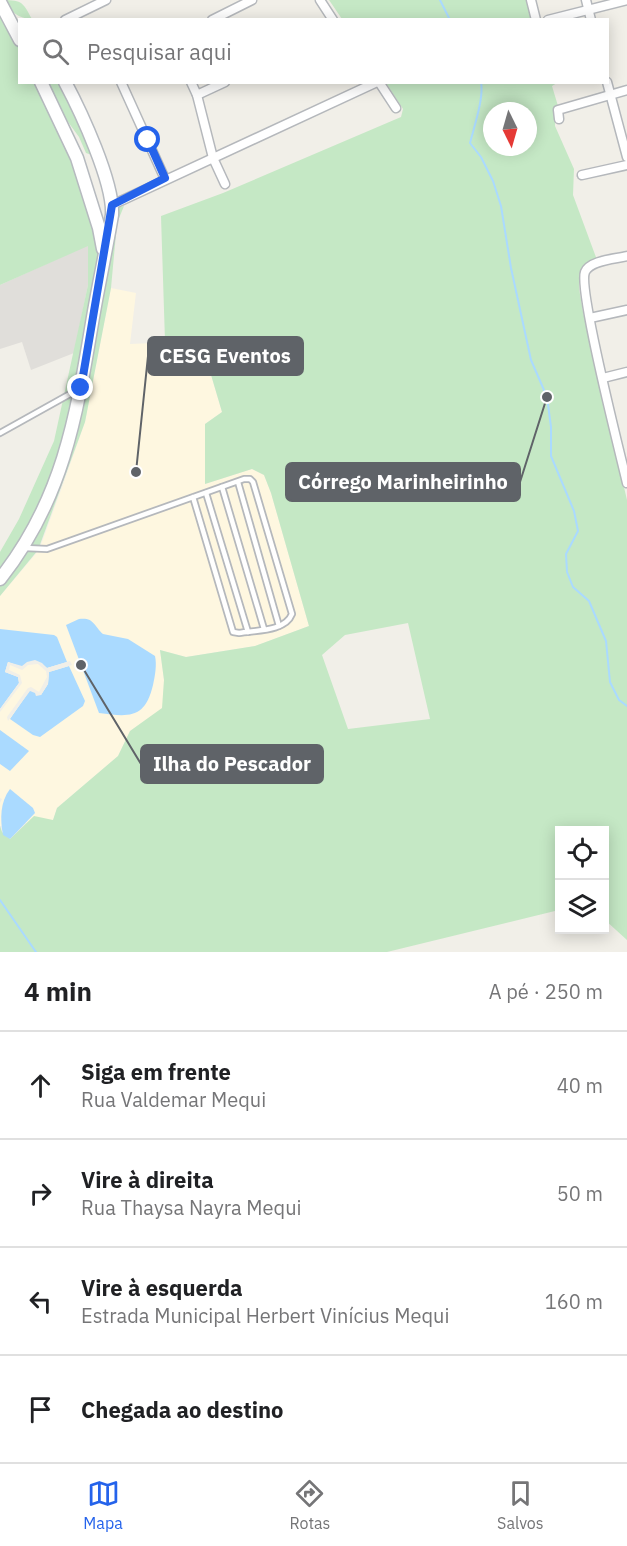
<!DOCTYPE html>
<html lang="pt">
<meta charset="utf-8">
<style>
body{margin:0;font-family:"IBM Plex Sans",sans-serif;background:#f2f2f2;color:#202124}
.controls{position:absolute;right:18px;bottom:18px;display:grid;overflow:hidden;border-radius:0px;box-shadow:0 3px 15px #0003}
.controls button{width:54px;height:54px;display:grid;place-items:center;padding:0;border:0;border-bottom:2px solid #e0e0e0;background:#fff;color:#202124;font:30px sans-serif}
.compass{position:absolute;left:483px;top:102px;width:54px;height:54px;border-radius:50%;background:#fff;box-shadow:0 3px 15px #0003;rotate:175deg}
.stop{position:absolute;width:18px;height:18px;margin:-14px;border:4px solid #2563eb;border-radius:50%;background:#fff}
.stop.end{background:#2563eb;border-color:#fff;box-shadow:0 2px 6px #0008}
.list{margin:0;padding:0;list-style:none}
h2{display:flex;justify-content:space-between;align-items:center;height:78px;margin:0;padding:0 24px;font-size:26px}
h2 small{font-size:20px;font-weight:400;color:#757577}
.list li{display:grid;grid-template-columns:39px 1fr auto;gap:18px;align-items:center;box-sizing:border-box;height:108px;padding:0 24px;border-top:2px solid #e0e0e0}
.list b{display:block;font-size:22px;white-space:nowrap}
.list p{margin:0;font-size:20px;white-space:nowrap;color:#757577}
.list em{font-size:20px;font-style:normal;color:#757577}
.icon{flex:none;width:33px;height:33px;fill:none;stroke:currentColor;stroke-width:2;stroke-linecap:round;stroke-linejoin:round}
.map{position:relative;flex:none;width:627px;height:952px;overflow:hidden}
.search{position:absolute;background:#fff;box-shadow:0 3px 15px #0003;left:18px;right:18px;top:18px;height:66px;display:flex;align-items:center;gap:15px;box-sizing:border-box;padding:0 21px;border-radius:0px;color:#757577;font-size:22px}
.sheet{height:510px;background:#fff}
nav{display:flex;justify-content:space-around;align-items:center;box-sizing:border-box;height:84px;border-top:2px solid #e0e0e0;background:#fff;font-size:16px;color:#757577}
nav a{display:grid;justify-items:center;gap:3px}
nav .on{color:#2563eb}
.map>svg:first-child{display:block}
</style>
<div class="map">
<svg width="627" height="952" viewBox="0 0 627 952">
<rect width="100%" height="100%" fill="#f1efe8"/>
<!-- commercial -->
<path fill="#fef7e0" d="M111 288 136 293 130 344 201 341 222 412 205 424V484L252 469 264 475 271 493 309 626 255 646 186 657 160 650 164 680 163 708 130 731 118 756 57 808 53 820 0 826V803L2 799 0 798V596L39 550 61 490 85 422Z"/>
<!-- industrial -->
<path fill="#e0deda" d="M88 245V285L74 353 31 370 22 342 0 349V285Z"/>
<!-- green -->
<g fill="#c5e8c5" fill-rule="evenodd">
<path d="M3 0C23 0 23 3 32 19 18 19 11 11 3 0Z"/>
<path d="M329 0H528L533 19H342Z"/>
<path d="M0 8 19 46 20 82 39 83 58 119 100 247 77 390 50 488 0 576V552L19 519 54 441 88 285V246L0 285Z"/>
<path d="M47 83H58L64 91 93 151 92 155 86 153 79 137 63 115Z"/>
<path d="M386 83H557L552 86 558 106 555 109V126L574 169 573 195 597 260C571 269 580 291 583 312L627 500V940L605 920 604 831H560L559 910 387 952H0V826L2 832 10 839 34 816 53 820 57 808 118 756 130 731 162 708 164 680 160 650 186 657 255 646 309 626 271 493 264 475 252 469 205 484V424L222 412 201 341H165L161 216 223 193 401 117 403 109ZM492 111H528V147H492ZM408 623 430 719 348 729 322 655 345 635Z"/>
<path d="M124 206 117 223 111 288 85 422 38 550 0 596V584L47 512 116 208Z"/>
</g>
<!-- water -->
<g fill="#aadaff">
<path d="M79 619C94 617 94 626 103 634L128 639 155 656C157 665 155 676 153 685 145 719 129 717 99 713L66 625Z"/>
<path d="M0 629 54 635 57 637 67 662 47 668C37 660 33 659 22 667L8 662 5 672 18 677 19 683 0 709Z"/>
<path d="M69 666 85 701 83 706 40 737 33 735 10 719 30 690 41 695 48 684 49 672Z"/>
<path d="M0 730 29 751 10 771 0 764Z"/>
<path d="M10 789 33 808 35 813 10 839 3 835C0 819 0 802 10 789Z"/>
</g>
<!-- pier -->
<path fill="#f1efe8" d="M35 660 42 663 47 668 70 661 72 665 49 672 48 684 41 695 36 696 35 693 30 691 8 721 7 717 28 688 31 687 39 692 47 677 46 671 38 664 28 665 22 670 10 665 9 670 20 675 22 683 0 712V709L19 683 18 677 5 672 8 662 22 666 27 662Z"/>
<g fill="none" stroke-linecap="round" stroke-linejoin="round">
<!-- stream -->
<g stroke="#aadaff" stroke-width="2">
<path d="M440 0 450 20"/>
<path d="M481 82C484 98 474 127 470 143L481 157 493 181 501 206 511 268 531 360 547 397 551 427V456L574 511 578 531 566 554 567 572 573 587 589 601 606 641 610 682 619 700 627 706"/>
<path d="M0 900 36 952"/>
</g>
<!-- service casing -->
<g stroke="#b5b8bc" stroke-width="8">
<g id="service">
<path d="M0 433 79 389"/>
<path d="M238 482 279 626"/>
<path d="M222 487 264 629"/>
<path d="M206 493 248 632"/>
<path d="M25 548 47 549 244 479H250L253 482 292 614C285 632 255 630 239 633L233 632 193 497"/>
</g>
</g>
<!-- minor casing -->
<g stroke="#b5b8bc" stroke-width="11">
<g id="minor">
<path d="M320 0 333 20"/>
<path d="M531 0 536 20"/>
<path d="M586 0 591 20"/>
<path d="M65 20 106 0"/>
<path d="M212 20 252 0"/>
<path d="M548 20 627 0"/>
<path d="M121 82 165 179"/>
<path d="M191 82 197 95 213 158 225 184"/>
<path d="M379 82 396 108"/>
<path d="M607 82 627 157"/>
<path d="M197 95 225 82"/>
<path d="M559 119 558 110 627 90"/>
<path d="M582 175 627 165"/>
<path d="M112 205 377 82"/>
<path d="M627 256C616 259 590 260 585 272 578 289 620 453 627 483"/>
<path d="M590 318 627 310"/>
<path d="M603 378 627 372"/>
</g>
</g>
<!-- secondary casing -->
<g stroke="#b6babf" stroke-width="15">
<g id="secondary">
<path d="M0 2 20 40"/>
<path d="M41 82 77 158 99 228 103 249"/>
<path d="M0 579C62 501 76 419 92 323 98 287 106 251 112 215 114 183 81 112 65 82"/>
</g>
</g>
<!-- service -->
<use href="#service" stroke="#fff" stroke-width="4.5"/>
<!-- minor -->
<use href="#minor" stroke="#fff" stroke-width="8"/>
<!-- secondary -->
<use href="#secondary" stroke="#fff" stroke-width="12"/>
</g>
<g fill="none" stroke-linecap="round" stroke-linejoin="round">
<!-- route -->
<path stroke="#2563eb" stroke-width="8" d="M81 388 112 205 165 178 148 140"/>
</g>
<!-- callouts -->
<path fill="none" stroke="#5f6368" stroke-width="2" d="M136 472L148 356M547 397L520 482M81 665L141 764"/>
<g fill="#5f6368" stroke="#fff" stroke-width="2">
<circle cx="136" cy="472" r="6"/>
<circle cx="547" cy="397" r="6"/>
<circle cx="81" cy="665" r="6"/>
</g>
<g fill="#5f6368" stroke="#5f6368" stroke-width="2">
<rect x="148" y="337" width="155" height="38" rx="6"/>
<rect x="286" y="463" width="234" height="38" rx="6"/>
<rect x="141" y="745" width="182" height="38" rx="6"/>
</g>
<g font-size="20" text-anchor="middle" font-weight="bold" fill="#fff">
<text x="225" y="363">CESG Eventos</text>
<text x="403" y="489">Córrego Marinheirinho</text>
<text x="232" y="771">Ilha do Pescador</text>
</g>
</svg>
<div class="controls">
<button><svg class="icon" aria-label="locate" viewBox="0 0 24 24"><circle cx="12" cy="12" r="6"/><path d="M12 2v4M12 18v4M2 12h4M18 12h4"/></svg></button>
<button><svg class="icon" aria-label="layers" viewBox="0 0 24 24"><path d="M12 4l9 5-9 5-9-5zM3 14l9 5 9-5"/></svg></button>
</div>
<svg class="compass" viewBox="-18 -18 36 36"><path d="M0-13l5 13h-10z" fill="#e53935"/><path d="M0 13l5-13h-10z" fill="#757577"/></svg>
<div class="stop" style="left:148px;top:140px"></div>
<div class="stop end" style="left:81px;top:388px"></div>
<div class="search"><svg class="icon" aria-label="search" viewBox="0 0 24 24"><circle cx="10" cy="10" r="6"/><path d="M15 15l6 6"/></svg>Pesquisar aqui</div>
</div>
<section class="sheet">
<h2>4 min<small>A pé · 250 m</small></h2>
<ul class="list">
<li><svg class="icon" aria-label="ahead" viewBox="0 0 24 24"><path d="M12 20V5M6 11l6-6 6 6"/></svg><div><b>Siga em frente</b><p>Rua Valdemar Mequi</p></div><em>40 m</em></li>
<li><svg class="icon" aria-label="right" viewBox="0 0 24 24"><path d="M7 20v-9h11M14 6l5 5-5 5"/></svg><div><b>Vire à direita</b><p>Rua Thaysa Nayra Mequi</p></div><em>50 m</em></li>
<li><svg class="icon" aria-label="left" viewBox="0 0 24 24"><path d="M17 20v-9H6M10 6l-5 5 5 5"/></svg><div><b>Vire à esquerda</b><p>Estrada Municipal Herbert Vinícius Mequi</p></div><em>160 m</em></li>
<li><svg class="icon" aria-label="arrive" viewBox="0 0 24 24"><path d="M6 21V4h12l-3 4 3 4H6"/></svg><div><b>Chegada ao destino</b></div></li>
</ul>
</section>
<nav>
<a class="on"><svg class="icon" aria-label="map" viewBox="0 0 24 24"><path d="M3 6l6-2 6 2 6-2v14l-6 2-6-2-6 2zM9 4v14M15 6v14"/></svg>Mapa</a>
<a><svg class="icon" aria-label="directions" viewBox="0 0 24 24"><path d="M12 3l9 9-9 9-9-9zM9 14v-3h6M13 9l2 2-2 2"/></svg>Rotas</a>
<a><svg class="icon" aria-label="saved" viewBox="0 0 24 24"><path d="M7 4h10v16l-5-4-5 4z"/></svg>Salvos</a>
</nav>
